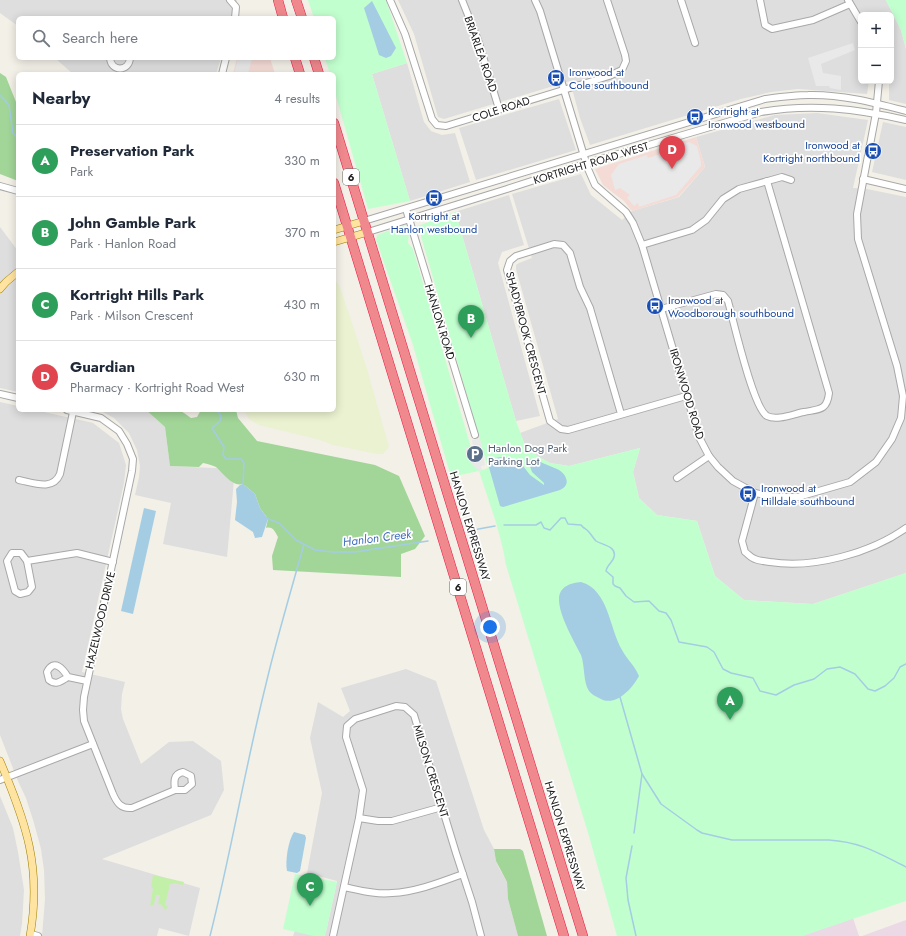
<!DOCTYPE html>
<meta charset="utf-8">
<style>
body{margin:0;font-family:Jost,sans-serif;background:#f6f6f7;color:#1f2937}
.controls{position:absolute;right:12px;top:12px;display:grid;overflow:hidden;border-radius:6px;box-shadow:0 2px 10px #0003}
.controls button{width:36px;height:36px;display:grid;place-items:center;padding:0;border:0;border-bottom:1px solid #e0e1e3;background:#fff;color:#1f2937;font:20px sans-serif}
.you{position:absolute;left:490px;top:627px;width:14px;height:14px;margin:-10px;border:3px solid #fff;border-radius:50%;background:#1a73e8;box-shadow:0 0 0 6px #1a73e833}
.badge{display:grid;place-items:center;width:26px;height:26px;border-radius:50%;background:#7c3aed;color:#fff;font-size:13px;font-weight:700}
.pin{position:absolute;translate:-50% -33px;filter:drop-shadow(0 1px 2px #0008)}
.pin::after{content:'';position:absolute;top:21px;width:14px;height:12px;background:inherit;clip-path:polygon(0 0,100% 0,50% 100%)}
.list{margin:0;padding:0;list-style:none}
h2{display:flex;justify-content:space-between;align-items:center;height:52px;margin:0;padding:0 16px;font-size:17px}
h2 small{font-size:13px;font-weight:400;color:#747a83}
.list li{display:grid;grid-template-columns:26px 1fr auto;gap:12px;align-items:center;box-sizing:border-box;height:72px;padding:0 16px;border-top:1px solid #e0e1e3}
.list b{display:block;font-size:15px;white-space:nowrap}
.list p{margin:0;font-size:13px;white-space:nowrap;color:#747a83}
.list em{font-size:13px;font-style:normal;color:#747a83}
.icon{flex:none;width:22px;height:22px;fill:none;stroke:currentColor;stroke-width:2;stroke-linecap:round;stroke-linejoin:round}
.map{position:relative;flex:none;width:906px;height:936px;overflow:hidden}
.search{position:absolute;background:#fff;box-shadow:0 2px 10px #0003;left:16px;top:16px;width:320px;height:44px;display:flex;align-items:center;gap:10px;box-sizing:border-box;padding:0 14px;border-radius:6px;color:#747a83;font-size:15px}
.panel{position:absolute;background:#fff;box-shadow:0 2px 10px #0003;left:16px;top:72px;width:320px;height:340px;border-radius:6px}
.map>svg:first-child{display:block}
</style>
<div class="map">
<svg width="906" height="936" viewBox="0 0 906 936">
<rect width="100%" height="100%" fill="#f2f0e7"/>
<!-- residential -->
<g fill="#dfdede">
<path d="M0 0H237L232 18H18V26L0 13Z"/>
<path d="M398 0H886L901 30 906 49V104L889 100V81H891V15H861V39L858 40 861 47V81H869L867 94 798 89 771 92 741 99 590 145 580 118 570 81 444 119 438 117 414 34Z"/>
<path d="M55 58H221L216 74H73Z"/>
<path d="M407 63 424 122 431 131 442 135 455 133 470 182 410 201 372 74Z"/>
<path d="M559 99 576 150 476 180 459 128Z"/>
<path d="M817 113 868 120 853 188 867 189 906 197V573L813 604 744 600 715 576 697 521 657 515 639 498 633 472 640 448 569 466 550 463 537 456 525 445 520 433 558 419 516 269V265L519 263 532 258 512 194 581 174 591 195 622 220 632 211 679 197 705 167 696 137 775 115Z"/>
<path d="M883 122 906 127V180L872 172Z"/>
<path d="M509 195 524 245 502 252 498 263 540 416 516 421 456 214 458 211Z"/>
<path d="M0 227 18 251V392L0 388Z"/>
<path d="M0 402 18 406V410H35L93 423 119 443 126 465 124 483 82 672 125 682 122 694 121 709 123 719 141 764 169 742 193 741 221 761 224 790 211 815 102 859 200 888 189 936 159 928 157 936H42L45 899 44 870 41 849 34 823 26 798 18 781 0 735Z"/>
<path d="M99 410H146L165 427 170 466 235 469 227 557 163 544 171 503 135 495 139 477 140 466 137 450 129 433 114 418Z"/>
<path d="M406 669 436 681 484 830 494 849 496 861 499 868 507 882 508 899 518 936H293L296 928 326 932 337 881 307 873 322 793 310 738 318 702 343 717 350 711 341 688Z"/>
<path d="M0 796 13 828 18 852 24 890 22 924 20 936H0Z"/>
</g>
<!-- commercial -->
<g fill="#f4dbd6">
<path d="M237 58H270L275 74H233Z"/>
<path d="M696 137 705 167 678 197 632 211 624 201 603 185 595 169Z"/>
</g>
<!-- industrial -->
<g fill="#ecd9e6">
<path d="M853 918 859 936H802Z"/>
<path d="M906 920V936H862Z"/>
</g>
<!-- farmland -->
<path fill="#ebf2d1" d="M334 278 340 287 367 369 389 447 383 454H377L333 445 320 440 259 425 249 419 244 410H334Z"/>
<!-- grass -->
<path fill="#c3f0a9" d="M153 875 184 882 183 885 174 883 173 884H170L165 905 168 907 165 910 162 905 158 904 160 895H156L154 904 151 906H150L153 888 151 887Z"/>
<!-- forest -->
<g fill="#a2d598">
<path d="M0 73 6 77 18 107V181L0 174Z"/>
<path d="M146 410H179L184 413 191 418 197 417 201 410H236L238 418 257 441 375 465 399 476 425 536 415 549 401 554V577L273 570 272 556 278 537C275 532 273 526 266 528L268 519 260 508 255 494 243 484C232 487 224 474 216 467 212 465 208 464 203 463L199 467 170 466 165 427Z"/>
<path d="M494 849H520L523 851 547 936H518L508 899 507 882 496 861Z"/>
</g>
<!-- park -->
<g fill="#c2ffcf">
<path d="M308 0H386L407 63 372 74 410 201 368 209 334 89V74H330L325 58H334V18H314Z"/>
<path d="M886 0H906V49L901 30Z"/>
<path d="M458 211 456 214 516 421 525 445 537 456 550 463 569 466 640 448 633 472 639 498 657 515 697 521 715 576 744 600 813 604 906 573V901L802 936H617L589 836 506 565C501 533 489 502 479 471L451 477 412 342 376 240 377 235 403 225 407 227 409 234 408 243 413 249 472 451 479 471 488 468 418 226Z"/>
<path d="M295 874 337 882 325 936H314L283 929Z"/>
</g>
<!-- parking -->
<g fill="#e9e9e9">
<path d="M853 43 855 50 821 64 823 73 841 76V90L830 88 829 86H816L808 58Z"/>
<path d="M238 58H252L248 74H234Z"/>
<path d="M689 142 697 146 701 162V166L676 195 639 207 638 203 634 206 627 198 630 195 620 188 615 190 611 175 619 164 647 155 648 158 664 153V149Z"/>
<path d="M480 439 485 465 481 466 482 470 479 471 471 463 467 458 465 448 468 447 469 450H472L473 446 472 440Z"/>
</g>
<!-- water -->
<g fill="#a4cde4">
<path d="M372 1 396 48 391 56 386 58 379 55 364 8Z"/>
<path d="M501 457 511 458 520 462 530 475 544 485V483L532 472 528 461 531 459C537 459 540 462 545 464 549 466 553 467 557 469 566 473 572 485 560 490L503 507 500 506 488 464 490 459Z"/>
<path d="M243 484 255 494 260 508 268 519 262 537 255 538 253 532 235 520 237 502 236 489 240 485Z"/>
<path d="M144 508 156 511 133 614 121 611Z"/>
<path d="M581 582C609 590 609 628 622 650 628 661 634 664 639 676 632 689 615 708 599 698 595 696 591 694 589 691 583 682 585 666 581 655 574 641 558 614 559 598 560 586 571 583 581 582Z"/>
<path d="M294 832 305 835 306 838 300 871 297 873 287 871C285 861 288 841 294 832Z"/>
</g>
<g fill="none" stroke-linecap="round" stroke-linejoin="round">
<!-- stream -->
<g stroke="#a4cde4" stroke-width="1.5">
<path d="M0 95 9 105 13 133 18 139"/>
<path d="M217 410 221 416 220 421 212 428 224 447 223 455 226 459H241L244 463 243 485"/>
<path d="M266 518 279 523 296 540 315 550 332 552H355L428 541"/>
<path d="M504 525H536L541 522 544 528 550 530 561 518H565L568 524 581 525C583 528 586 529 588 531 591 534 593 538 596 541 602 545 617 546 614 557 613 562 607 565 606 571L613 577V584L615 586 620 588 626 596 634 602 649 601 659 611 666 613 671 620 679 642 707 647 714 652 723 669 731 673 753 678 760 691 776 695 794 685 814 679 827 669 840 667 855 674 868 689 875 691 885 686 894 678 900 667 906 664"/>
<path d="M473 530 495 526"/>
<path d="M620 697 642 774 661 804 697 830 702 833 732 840H829C861 842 878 853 906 867"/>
<path d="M634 833 642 774"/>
<path d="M632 846 626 878 628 900 636 936"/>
<path d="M210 936C231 853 245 768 266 684 277 637 291 591 304 544"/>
</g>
<!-- minor casing -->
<g stroke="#a8a8a8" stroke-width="8">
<g id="minor">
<path d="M230 0 236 7 235 18"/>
<path d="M390 0 405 34 432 119 437 125 446 126 609 76 622 70 626 61 625 55 607 0"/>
<path d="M462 0 478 40 499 109"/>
<path d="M535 0 540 11 588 169 595 185 626 212 633 223 642 245 699 437 709 456 718 467 733 481 755 493 776 497H798L850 482 876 462 892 439 901 418 903 396 897 366 858 239 857 214 876 113 879 81"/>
<path d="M681 0 695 43"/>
<path d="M760 0 765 25 772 29 813 20 850 4"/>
<path d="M848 0 861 22"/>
<path d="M110 58C111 72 129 72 130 58"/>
<path d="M222 74 226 58"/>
<path d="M863 179 906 189"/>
<path d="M0 186 18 191"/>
<path d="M406 209 475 435"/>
<path d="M364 221 765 99C780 97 794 95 808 95 841 94 875 103 906 111"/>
<path d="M368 232 507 189 581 165 761 112C811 103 857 109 906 120"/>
<path d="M642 245 692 230 706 220 723 199 739 189 782 177 791 180"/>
<path d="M661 309 716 294 723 295 728 301C733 319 753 408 767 416 777 421 793 414 804 412 819 409 827 411 829 393L767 181"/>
<path d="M0 394 18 398"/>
<path d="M67 410 101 418 119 431 127 444 133 459 132 471 84 697 83 710 84 721 113 794C117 803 121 809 132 808L175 790"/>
<path d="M621 414 590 308 580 287 570 253 563 245 554 244 516 256 510 261 507 270 550 421 561 429 568 430 686 396"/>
<path d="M677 478 709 456"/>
<path d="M19 480C34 483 53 491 60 474L73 412"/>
<path d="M755 493 742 541 745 552C748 554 751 558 755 559 759 561 765 561 770 562 813 569 871 553 906 528"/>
<path d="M12 553H21L27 561 32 587 28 592 20 594 15 591 7 561Z"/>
<path d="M27 561 77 553 113 562"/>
<path d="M68 677C61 681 56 686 49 680L47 672C54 658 63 669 68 677L87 681"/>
<path d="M183 772 191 776 192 784 185 790H175C174 782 173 774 183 772Z"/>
<path d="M0 780 93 744"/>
<path d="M359 818 378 821H392L442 807"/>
<path d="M344 887C359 890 376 895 392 893 416 892 441 882 463 874"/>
<path d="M31 934 38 936"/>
<path d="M333 936 359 818 363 790 346 737 347 726 355 719 396 706 405 707 414 715 456 853 472 902 481 936"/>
</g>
</g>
<!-- major casing -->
<g stroke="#9f7f00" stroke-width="8">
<g id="major">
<path d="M334 230 364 221"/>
<path d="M334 242 368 232"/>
<path d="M0 289 6 282 18 272"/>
<path d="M0 761C26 823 42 867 30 936"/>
</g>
</g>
<!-- highway casing -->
<g stroke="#ed1844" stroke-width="10">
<g id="highway">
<path d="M278 0 283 18"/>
<path d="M296 0 302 18"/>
<path d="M295 58 300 74"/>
<path d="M314 58 319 74"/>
<path d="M334 123 583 936"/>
<path d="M334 183 564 936"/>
</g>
</g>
<!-- minor -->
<use href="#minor" stroke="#fff" stroke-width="6"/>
<!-- major -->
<use href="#major" stroke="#ffe3a0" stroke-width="7"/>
<!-- highway -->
<use href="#highway" stroke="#f0898e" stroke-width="9"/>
</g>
<!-- icons -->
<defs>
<g id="bus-disc" transform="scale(0.9)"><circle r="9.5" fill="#1a4fb4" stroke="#fff"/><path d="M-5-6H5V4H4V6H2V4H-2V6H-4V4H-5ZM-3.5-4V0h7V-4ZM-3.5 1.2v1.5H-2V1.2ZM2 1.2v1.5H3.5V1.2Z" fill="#fff"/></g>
<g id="parking-disc" transform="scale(0.9)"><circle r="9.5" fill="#5c6f8a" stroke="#fff"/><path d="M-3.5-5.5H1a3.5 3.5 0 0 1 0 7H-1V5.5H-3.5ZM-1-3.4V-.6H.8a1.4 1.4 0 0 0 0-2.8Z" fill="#fff"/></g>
</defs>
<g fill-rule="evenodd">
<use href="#bus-disc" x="556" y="78"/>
<use href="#bus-disc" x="695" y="117"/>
<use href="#bus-disc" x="873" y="151"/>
<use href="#bus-disc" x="434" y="198"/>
<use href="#bus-disc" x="655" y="306"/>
<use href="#parking-disc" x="475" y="454"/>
<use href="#bus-disc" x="748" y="494"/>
</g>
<g text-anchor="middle" stroke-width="3.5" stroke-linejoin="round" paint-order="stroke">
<!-- shield labels -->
<g fill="#fff" stroke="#646464" stroke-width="1">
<rect x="343" y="169" width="16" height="16" rx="3"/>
<rect x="450" y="579" width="16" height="16" rx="3"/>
</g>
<g font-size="10" font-weight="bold" fill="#212121">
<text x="351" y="181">6</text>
<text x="458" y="591">6</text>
</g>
<!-- street labels -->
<g font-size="11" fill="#212121" stroke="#fff">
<text transform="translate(481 54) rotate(71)" y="4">BRIARLEA ROAD</text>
<text transform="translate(501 109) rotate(-18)" y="4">COLE ROAD</text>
<text transform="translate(591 163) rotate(-17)" y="4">KORTRIGHT ROAD WEST</text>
<text transform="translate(440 322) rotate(73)" y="4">HANLON ROAD</text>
<text transform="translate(526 333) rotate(75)" y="4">SHADYBROOK CRESCENT</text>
<text transform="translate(687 394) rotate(73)" y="4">IRONWOOD ROAD</text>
<text transform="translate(470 526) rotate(73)" y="4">HANLON EXPRESSWAY</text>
<text transform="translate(100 620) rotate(-77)" y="4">HAZELWOOD DRIVE</text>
<text transform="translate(431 771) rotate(73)" y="4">MILSON CRESCENT</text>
<text transform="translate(565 836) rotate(73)" y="4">HANLON EXPRESSWAY</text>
</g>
<!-- transit labels -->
<g font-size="11" fill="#164399" stroke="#fff" text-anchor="start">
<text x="569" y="76">Ironwood at<tspan x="569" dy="13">Cole southbound</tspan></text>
<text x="708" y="115">Kortright at<tspan x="708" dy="13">Ironwood westbound</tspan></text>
<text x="860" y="149" text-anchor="end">Ironwood at<tspan x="860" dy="13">Kortright northbound</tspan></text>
<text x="434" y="220" text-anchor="middle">Kortright at<tspan x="434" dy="13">Hanlon westbound</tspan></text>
<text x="668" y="304">Ironwood at<tspan x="668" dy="13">Woodborough southbound</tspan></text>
<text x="761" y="492">Ironwood at<tspan x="761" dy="13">Hilldale southbound</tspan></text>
</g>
<!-- service labels -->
<g font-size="11" fill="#4e5e75" stroke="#fff" text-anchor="start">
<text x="488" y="452">Hanlon Dog Park<tspan x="488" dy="13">Parking Lot</tspan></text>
</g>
<!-- water labels -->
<g font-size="12" font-style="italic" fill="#436fbc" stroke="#fff">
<text transform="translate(377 538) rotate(-7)" y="4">Hanlon Creek</text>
</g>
</g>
</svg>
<div class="controls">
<button>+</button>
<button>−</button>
</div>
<div class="you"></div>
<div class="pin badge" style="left:730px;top:720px;background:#2e9e5b">A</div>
<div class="pin badge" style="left:471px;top:338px;background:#2e9e5b">B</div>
<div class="pin badge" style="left:310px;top:906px;background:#2e9e5b">C</div>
<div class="pin badge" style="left:672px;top:169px;background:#e0444e">D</div>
<div class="search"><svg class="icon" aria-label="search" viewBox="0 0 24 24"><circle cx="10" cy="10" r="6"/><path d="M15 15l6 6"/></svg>Search here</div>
<section class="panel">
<h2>Nearby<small>4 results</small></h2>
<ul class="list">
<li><span class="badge" style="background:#2e9e5b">A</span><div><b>Preservation Park</b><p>Park</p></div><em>330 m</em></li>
<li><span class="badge" style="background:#2e9e5b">B</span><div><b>John Gamble Park</b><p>Park · Hanlon Road</p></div><em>370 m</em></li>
<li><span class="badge" style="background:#2e9e5b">C</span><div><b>Kortright Hills Park</b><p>Park · Milson Crescent</p></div><em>430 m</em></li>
<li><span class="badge" style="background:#e0444e">D</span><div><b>Guardian</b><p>Pharmacy · Kortright Road West</p></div><em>630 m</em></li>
</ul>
</section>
</div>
